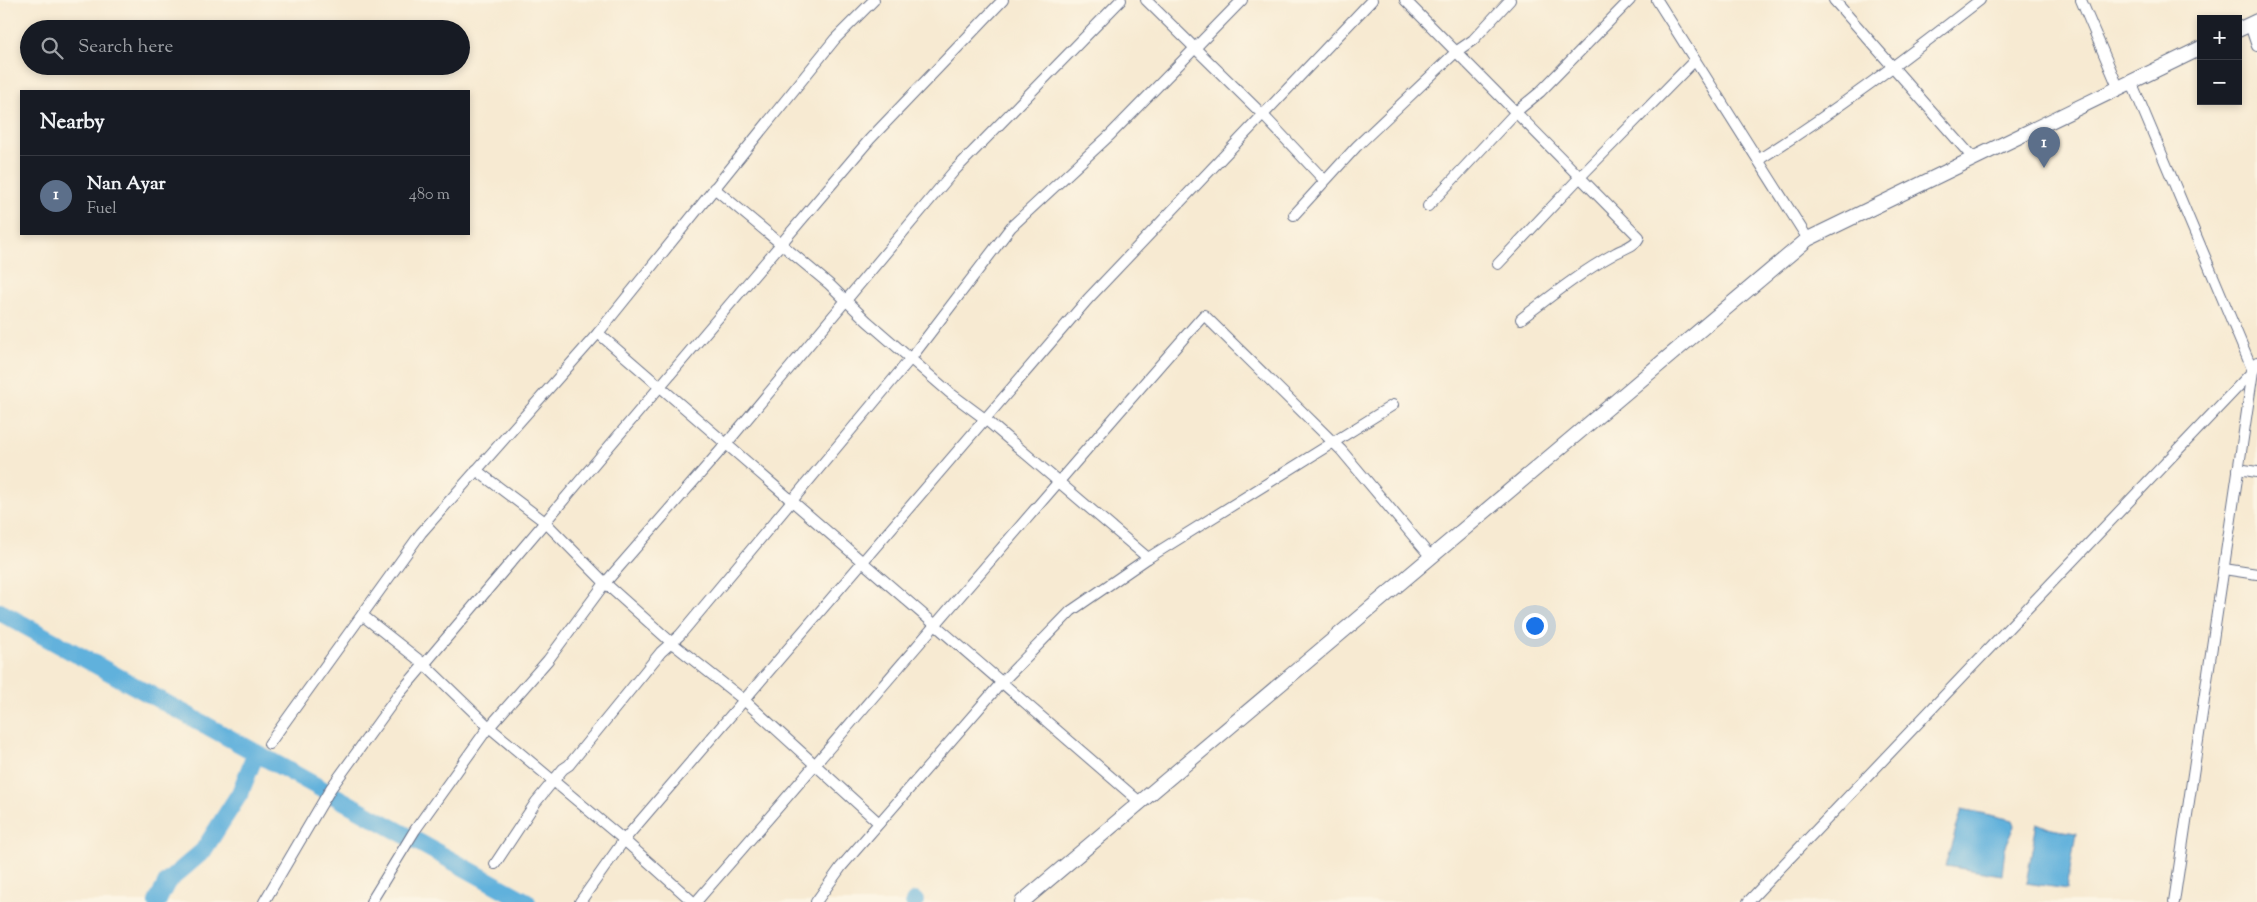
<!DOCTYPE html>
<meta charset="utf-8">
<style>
body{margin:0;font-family:"Sorts Mill Goudy",serif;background:#242831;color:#f1f3f6}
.controls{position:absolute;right:15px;top:15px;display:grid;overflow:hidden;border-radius:0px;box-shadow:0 2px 8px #0003}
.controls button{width:45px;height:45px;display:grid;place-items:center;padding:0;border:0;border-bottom:1px solid #363941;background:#171b24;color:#f1f3f6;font:25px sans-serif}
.you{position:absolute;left:1534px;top:625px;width:18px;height:18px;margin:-12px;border:4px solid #fff;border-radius:50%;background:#1a73e8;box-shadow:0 0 0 8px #1a73e833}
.badge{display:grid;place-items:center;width:32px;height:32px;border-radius:50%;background:#2563eb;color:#fff;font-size:16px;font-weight:700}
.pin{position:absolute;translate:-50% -41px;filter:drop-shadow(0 1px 2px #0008)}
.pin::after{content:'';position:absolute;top:26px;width:18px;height:15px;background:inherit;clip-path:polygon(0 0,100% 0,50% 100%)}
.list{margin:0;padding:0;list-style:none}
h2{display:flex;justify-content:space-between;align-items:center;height:65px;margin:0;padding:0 20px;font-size:21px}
h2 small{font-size:16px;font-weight:400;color:#9ea1a6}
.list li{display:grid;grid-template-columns:32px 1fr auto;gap:15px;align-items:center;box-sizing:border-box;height:80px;padding:0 20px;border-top:1px solid #363941}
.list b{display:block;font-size:19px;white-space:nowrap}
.list p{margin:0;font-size:16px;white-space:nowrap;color:#9ea1a6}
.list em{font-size:16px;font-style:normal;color:#9ea1a6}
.icon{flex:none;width:28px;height:28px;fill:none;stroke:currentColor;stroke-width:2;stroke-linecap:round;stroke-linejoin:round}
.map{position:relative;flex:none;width:2257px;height:902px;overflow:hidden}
.search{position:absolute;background:#171b24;box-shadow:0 2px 8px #0003;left:20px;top:20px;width:450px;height:55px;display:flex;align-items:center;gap:12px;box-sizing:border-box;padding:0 18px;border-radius:28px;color:#9ea1a6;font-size:19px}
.panel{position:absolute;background:#171b24;box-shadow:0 2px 8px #0003;left:20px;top:90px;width:450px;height:145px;border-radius:0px}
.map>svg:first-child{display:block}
</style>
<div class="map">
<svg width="2257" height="902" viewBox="0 0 2257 902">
<rect width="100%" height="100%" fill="#fcf5e5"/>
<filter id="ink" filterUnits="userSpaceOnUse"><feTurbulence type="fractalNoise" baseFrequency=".02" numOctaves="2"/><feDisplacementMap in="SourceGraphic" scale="10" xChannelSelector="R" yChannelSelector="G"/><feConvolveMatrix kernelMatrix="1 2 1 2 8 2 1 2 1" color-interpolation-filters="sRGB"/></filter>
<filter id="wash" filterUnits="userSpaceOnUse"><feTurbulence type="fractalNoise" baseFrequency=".0096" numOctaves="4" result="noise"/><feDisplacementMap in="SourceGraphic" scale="20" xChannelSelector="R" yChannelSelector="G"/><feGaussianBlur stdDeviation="1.12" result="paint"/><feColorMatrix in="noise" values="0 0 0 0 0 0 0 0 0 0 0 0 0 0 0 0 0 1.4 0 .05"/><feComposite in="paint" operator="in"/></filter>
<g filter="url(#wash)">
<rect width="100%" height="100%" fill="#f7ead2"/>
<!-- water -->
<g fill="#61b1dc" stroke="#3e709d">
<path d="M1962 809 2013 820 2015 825 2005 848 2002 875 1945 866Z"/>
<path d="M2037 823 2051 829 2076 833 2067 889 2026 883Z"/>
</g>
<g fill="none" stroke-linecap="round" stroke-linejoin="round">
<!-- river -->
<g stroke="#61b1dc" stroke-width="18">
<path d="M0 612 527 902"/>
<path d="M157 902 167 882 203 851 240 793 256 753"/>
<path d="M914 902 915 901"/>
</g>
</g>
</g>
<g filter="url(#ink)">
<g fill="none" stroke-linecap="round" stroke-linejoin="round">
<!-- minor casing -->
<g stroke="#687087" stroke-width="12">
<g id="minor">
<path d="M1146 0 1263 115 1324 180"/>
<path d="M1405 0 1639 237C1636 246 1622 249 1614 254 1581 272 1551 296 1521 319"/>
<path d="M1657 0 1808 239"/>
<path d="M1834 0 1973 158"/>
<path d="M2081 0 2118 87"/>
<path d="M2250 25 2257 46"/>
<path d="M2131 81 2253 371 2174 902"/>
<path d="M1758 160C1836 111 1908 56 1980 0"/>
<path d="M714 188 829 284 867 321 950 393 985 419 1148 558"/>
<path d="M1428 206 1517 111 1540 92 1630 0"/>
<path d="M1294 215 1357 146 1457 51 1473 40 1510 0"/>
<path d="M1498 264 1581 176 1695 60"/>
<path d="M598 333 1141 803"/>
<path d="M2238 469 2257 472"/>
<path d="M476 470 545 522 605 583 672 643 744 700 879 823"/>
<path d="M2224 569 2257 574"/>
<path d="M362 615 424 664 489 727 624 840 693 902"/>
<path d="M269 744 421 533 598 333 835 39 874 0"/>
<path d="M495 864 536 802 563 769 569 765 661 652 680 635 911 358 1011 227 1110 135 1242 0"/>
<path d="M264 902 331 788 399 694 870 139 1003 0"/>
<path d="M371 902 415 830 485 732 548 660 605 583 727 443 954 171 1121 0"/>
<path d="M580 902 624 840 1088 299 1372 0"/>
<path d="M696 902C866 707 1033 509 1204 315L1341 450 1430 556"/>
<path d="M816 902 841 867 1002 682 1071 611 1148 558 1393 405"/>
<path d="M1748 902 2253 371 2257 362"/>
</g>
</g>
<!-- secondary casing -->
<g stroke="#687087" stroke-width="16">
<g id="secondary">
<path d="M2238 30 2257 21"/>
<path d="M1022 902 1808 239 2201 48"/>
</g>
</g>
<!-- minor -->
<use href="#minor" stroke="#fff" stroke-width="10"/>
<!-- secondary -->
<use href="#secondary" stroke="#fff" stroke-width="14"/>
</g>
</g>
</svg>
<div class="controls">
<button>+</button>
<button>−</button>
</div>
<div class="you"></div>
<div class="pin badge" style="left:2044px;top:168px;background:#5c6f8a">1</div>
<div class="search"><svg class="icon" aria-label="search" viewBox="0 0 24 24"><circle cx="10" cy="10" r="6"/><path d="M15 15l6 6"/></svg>Search here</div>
<section class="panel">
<h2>Nearby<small></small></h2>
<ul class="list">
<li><span class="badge" style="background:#5c6f8a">1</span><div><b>Nan Ayar</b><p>Fuel</p></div><em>480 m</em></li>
</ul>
</section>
</div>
